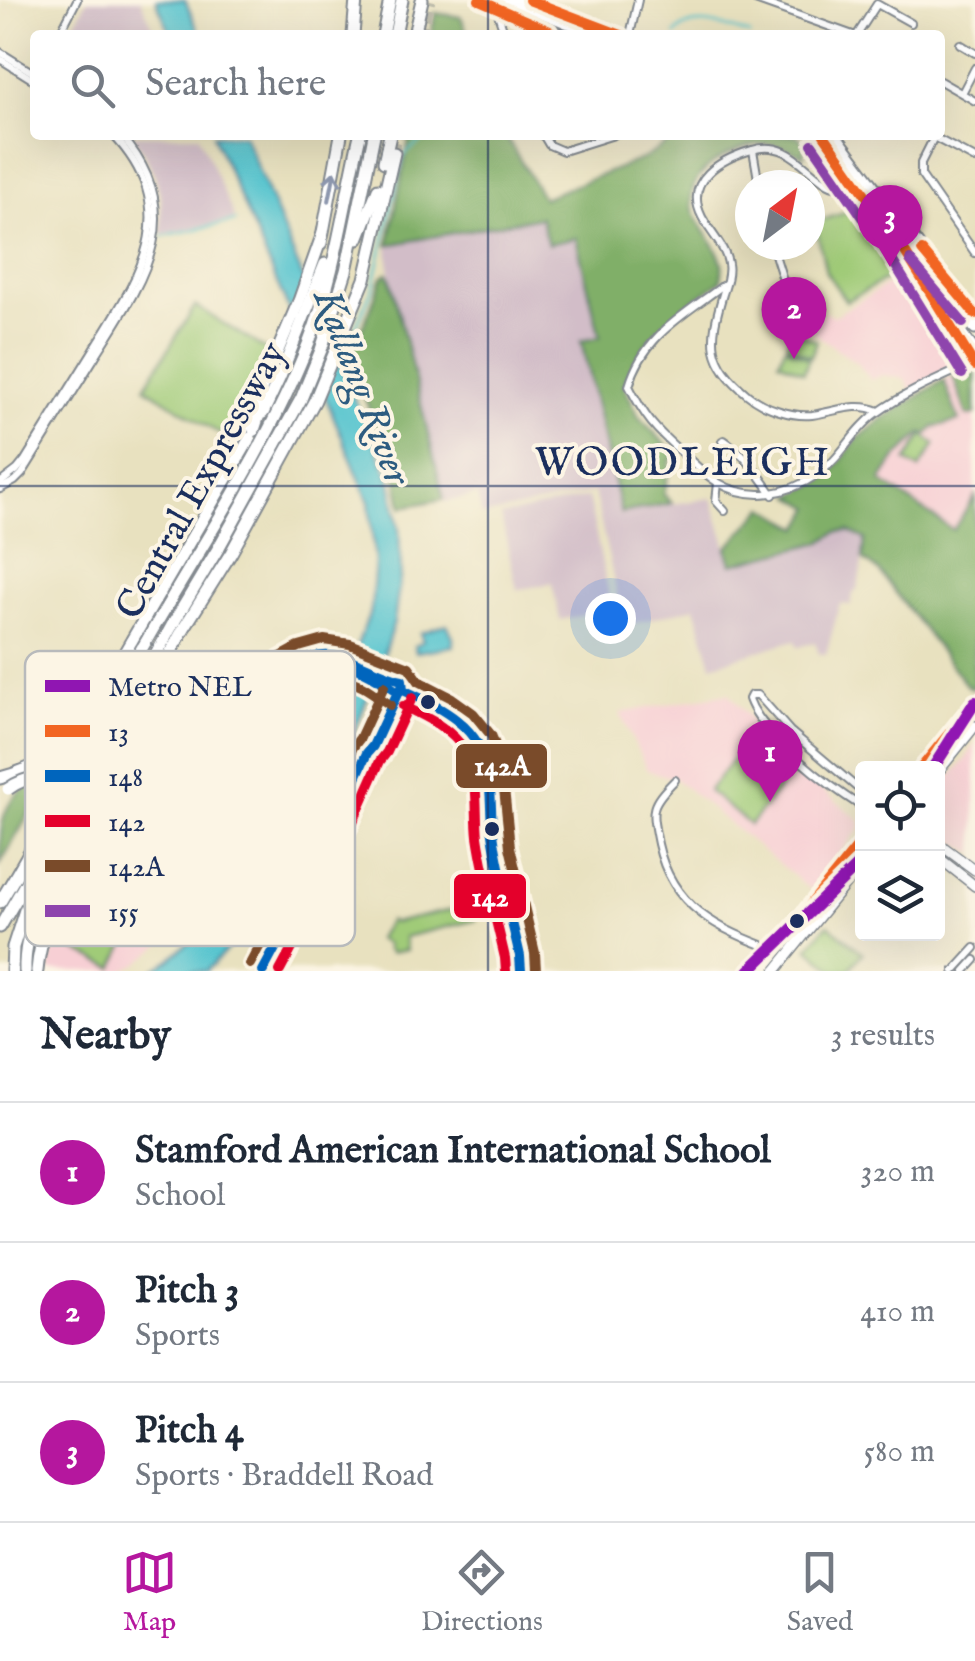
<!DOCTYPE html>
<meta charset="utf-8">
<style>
body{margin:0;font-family:"IM FELL English",serif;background:#f6f6f7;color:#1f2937}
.controls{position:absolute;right:30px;bottom:30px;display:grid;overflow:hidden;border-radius:10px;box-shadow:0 10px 40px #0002}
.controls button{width:90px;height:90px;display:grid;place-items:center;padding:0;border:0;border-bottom:2px solid #e0e1e3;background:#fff;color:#1f2937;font:50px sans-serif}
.compass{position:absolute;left:735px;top:170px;width:90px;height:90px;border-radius:50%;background:#fff;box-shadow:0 10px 40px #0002;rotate:32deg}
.you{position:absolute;left:610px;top:618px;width:35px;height:35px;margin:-25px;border:8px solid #fff;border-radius:50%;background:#1a73e8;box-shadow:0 0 0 15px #1a73e833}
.badge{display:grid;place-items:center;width:65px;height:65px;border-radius:50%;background:#b5179e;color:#fff;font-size:32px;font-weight:700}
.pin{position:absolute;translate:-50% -82px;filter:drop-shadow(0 2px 5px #0008)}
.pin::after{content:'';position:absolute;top:52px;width:35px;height:30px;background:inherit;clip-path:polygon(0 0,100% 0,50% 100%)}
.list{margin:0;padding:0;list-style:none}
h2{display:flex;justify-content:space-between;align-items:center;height:130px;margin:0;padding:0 40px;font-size:42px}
h2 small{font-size:32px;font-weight:400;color:#747a83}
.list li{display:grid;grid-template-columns:65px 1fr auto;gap:30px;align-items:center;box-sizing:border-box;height:140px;padding:0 40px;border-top:2px solid #e0e1e3}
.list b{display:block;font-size:38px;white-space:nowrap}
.list p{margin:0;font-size:32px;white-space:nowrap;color:#747a83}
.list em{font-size:32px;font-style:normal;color:#747a83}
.icon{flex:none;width:55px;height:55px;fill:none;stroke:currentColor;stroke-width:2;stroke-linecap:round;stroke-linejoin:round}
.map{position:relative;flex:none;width:975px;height:971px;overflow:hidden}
.search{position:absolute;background:#fff;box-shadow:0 10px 40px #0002;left:30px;right:30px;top:30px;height:110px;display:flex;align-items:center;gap:25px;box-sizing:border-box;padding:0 35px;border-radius:10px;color:#747a83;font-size:38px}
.sheet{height:550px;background:#fff}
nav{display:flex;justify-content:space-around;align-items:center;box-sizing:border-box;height:140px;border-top:2px solid #e0e1e3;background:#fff;font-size:28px;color:#747a83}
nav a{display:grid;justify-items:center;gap:5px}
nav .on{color:#b5179e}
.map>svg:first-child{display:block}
</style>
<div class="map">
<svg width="975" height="971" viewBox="0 0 975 971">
<rect width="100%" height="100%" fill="#fcf5e5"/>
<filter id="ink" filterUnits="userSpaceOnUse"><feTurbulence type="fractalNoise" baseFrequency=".01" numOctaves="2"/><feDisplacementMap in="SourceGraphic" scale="20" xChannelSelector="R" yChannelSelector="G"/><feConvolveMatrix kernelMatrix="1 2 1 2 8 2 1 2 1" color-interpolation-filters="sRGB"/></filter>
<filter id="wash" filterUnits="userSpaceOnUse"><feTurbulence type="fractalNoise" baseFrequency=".0048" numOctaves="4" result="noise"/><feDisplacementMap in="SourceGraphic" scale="40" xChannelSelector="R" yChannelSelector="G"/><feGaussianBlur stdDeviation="2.25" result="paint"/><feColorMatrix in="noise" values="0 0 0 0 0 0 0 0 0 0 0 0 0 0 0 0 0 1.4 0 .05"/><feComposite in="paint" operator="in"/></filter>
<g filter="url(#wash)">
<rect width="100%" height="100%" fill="#e8e1bf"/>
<!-- built -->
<g fill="#f7cfd4">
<path d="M901 276 964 358 963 366 911 391 905 379 883 375 871 380 857 363 807 328 824 312 834 316Z"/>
<path d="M953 376 967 416 975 415V496L953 531 881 481 896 458 921 434 934 427 958 421 944 380Z"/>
<path d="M729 693 781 757 861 821V827L811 890 675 779 647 770 620 713Z"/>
<path d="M975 743V854L938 831V791L965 760Z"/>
<path d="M139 747 266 831 181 929 137 964 121 971H50L55 935 99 840 100 816Z"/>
</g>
<!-- industrial -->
<g fill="#d2bdc8">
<path d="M87 0H141L156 35H69Z"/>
<path d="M131 135H199L235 219 162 234 161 199 155 176 143 151Z"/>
<path d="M541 216 576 238 600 337 582 341 621 512 712 498 732 564 822 542 837 532 849 531 866 539 858 588 853 594 851 605 840 604 826 654H819L815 642 798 647 795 640 712 665 695 607 624 626 594 492 482 516 477 495 445 502 390 277 388 245Z"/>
<path d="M588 497 612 609 560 620 552 583 517 590 501 516Z"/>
</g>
<!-- green -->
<g fill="#a0cb78" stroke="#5e7d6b" stroke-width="2.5">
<path d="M860 208 899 272 846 301 826 272 815 222Z"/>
<path d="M195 306 268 351 232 437 225 433 220 434 145 387Z"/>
<path d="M792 331 817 341 811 356 786 345Z"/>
<path d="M785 347 809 358 804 372 779 361Z"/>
<path d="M923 435 936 444 919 469 906 461Z"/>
<path d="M750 738 792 772 750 825 708 791Z"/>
<path d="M101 869 149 891 114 968 66 946Z"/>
<path d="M460 908 462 915 474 912 476 920 404 937 406 950 390 953 386 948 387 945 377 939 389 921 393 923Z"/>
<path d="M828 924 863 953 848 971H835L808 948Z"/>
</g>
<!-- forest -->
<g fill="#80af68" stroke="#4e6f63" stroke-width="2.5">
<path d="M435 13 461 17 468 35H431Z"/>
<path d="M410 135H505L543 198 644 158 681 135H797L804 143V156C777 142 759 140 731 153 709 163 683 184 694 212 700 228 715 242 721 259 724 266 722 274 721 281 677 313 644 332 624 385L639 417 677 456 671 459 664 495 672 503 621 513 581 341 600 337 576 238 548 244 540 217 388 245Z"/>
<path d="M387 273 390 277 444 499 402 507 396 474 348 358 371 307 382 277Z"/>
<path d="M968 369 975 374V415L967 416 953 376Z"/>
<path d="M944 380 959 421 934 427 928 434H921L896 458 881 481 953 530 975 496 974 689 967 686 878 570 863 559 865 539 849 531 837 532 822 542 732 564 727 548 765 507 800 528 812 508 792 496 830 476 856 440 882 419Z"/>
<path d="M33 783 46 785 0 864C0 827 0 800 33 783Z"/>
</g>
<!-- water -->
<g fill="#58c5cf" stroke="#3a7a96" stroke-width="2.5">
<path d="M156 0H185L200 35H171Z"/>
<path d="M213 135H244L339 365 390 477 399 529 401 572 394 622 380 665 361 715 306 842 282 890 247 930 206 971H151L170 959 198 934 252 873 280 826 307 760 333 707 371 610 375 562 369 502 295 324Z"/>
<path d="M447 624 453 637V646L416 652 414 646 423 641 420 633Z"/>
</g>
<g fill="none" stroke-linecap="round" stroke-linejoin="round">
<!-- stream -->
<g stroke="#58c5cf" stroke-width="2.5">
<path d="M675 35C693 12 727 28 750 35"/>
<path d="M162 236 236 221"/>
<path d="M339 365 373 287 402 159 406 153 430 135"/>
</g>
</g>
</g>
<g filter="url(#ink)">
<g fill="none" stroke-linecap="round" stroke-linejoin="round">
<!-- highway-tunnel -->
<g stroke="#bfbdac" stroke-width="11" stroke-dasharray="11 5.5" stroke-linecap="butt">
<path d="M421 35 430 0"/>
<path d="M394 153 397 135"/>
</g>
<!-- minor casing -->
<g stroke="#82888e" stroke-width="10">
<g id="minor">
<path d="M755 0 853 35"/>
<path d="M496 8 505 35"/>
<path d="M59 35 77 0"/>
<path d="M630 35 638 0"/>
<path d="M857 35 877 4 911 23"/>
<path d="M960 44 975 53"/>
<path d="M0 52 35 74"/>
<path d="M0 59 35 81"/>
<path d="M940 81 975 101"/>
<path d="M962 93 975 68"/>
<path d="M543 135 549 145 563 151 614 135"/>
<path d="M930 135 975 159"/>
<path d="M934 137 921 163V175L975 253"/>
<path d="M753 150 759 185"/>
<path d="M859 183C816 206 804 134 752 150 721 159 683 180 702 217 710 232 726 248 728 264 730 273 726 285 723 294 709 341 707 361 748 395 764 408 792 417 812 415 835 412 857 401 879 411"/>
<path d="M772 245 793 312"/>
<path d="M726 283C686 314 644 334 629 386 645 418 655 429 681 452 693 462 704 474 717 482 750 502 788 495 818 474 841 459 853 430 877 413 906 392 941 378 973 363"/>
<path d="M722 441 724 440C743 453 760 475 773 495"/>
<path d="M0 483 17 470 25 460C48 423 71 386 94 349 139 276 185 212 113 135"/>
<path d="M718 483 716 501 725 511"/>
<path d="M0 489 15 481 22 474C46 435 71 396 95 357 141 284 192 216 121 135"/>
<path d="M404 686C433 695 464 710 481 736 500 765 497 822 504 857 511 895 525 932 527 971"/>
<path d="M398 692C390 688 388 682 380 678 337 654 298 652 269 697L262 696 259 691 261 684C280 679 293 664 311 658 346 646 370 676 402 680L404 683 403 690C430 702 461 716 478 743 494 768 489 805 493 834 499 875 511 916 520 956L521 971"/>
<path d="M367 752 391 689"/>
<path d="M183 758 195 740 226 728 264 697"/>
<path d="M675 780C649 806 651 809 658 844 672 908 718 929 775 950"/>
<path d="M862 792 790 731 758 695H751L749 699C762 736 829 786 862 807"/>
<path d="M263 971 303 896 367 753 373 746 398 692"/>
<path d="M954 971 975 948"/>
<path d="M965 971 975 960"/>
</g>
</g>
<!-- major casing -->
<g stroke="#82888e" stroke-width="12">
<g id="major">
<path d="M949 283 957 289 975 314"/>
<path d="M953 330 975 366"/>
<path d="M921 768 975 701"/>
<path d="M938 772 975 726"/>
<path d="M938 843 975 870"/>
<path d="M938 857 975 886"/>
<path d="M756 971 862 841"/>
<path d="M775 971 862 864"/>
</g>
</g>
<!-- highway casing -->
<g stroke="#82888e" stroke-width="15">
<g id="highway">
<path d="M479 0 560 35"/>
<path d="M495 0 518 11"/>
<path d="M512 0 566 22 608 35"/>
<path d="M353 35 356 0"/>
<path d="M383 35 390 0"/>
<path d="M395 35 402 0"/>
<path d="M414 35 422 0"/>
<path d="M824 135 902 247 926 287 975 352"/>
<path d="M835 135 943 279 975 328"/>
<path d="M384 162 390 135"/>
<path d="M358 239 378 189"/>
<path d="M321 243 341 135"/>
<path d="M263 413 280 377 325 264"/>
<path d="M254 430 262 406"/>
<path d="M213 494 258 397 299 301 322 236"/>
<path d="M0 778C80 758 93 705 132 640"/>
<path d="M0 902C53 816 98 724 149 636 205 540 268 446 309 342 335 276 344 204 360 135"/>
<path d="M0 927 100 756 174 622 219 547 301 399 321 350 346 271 374 135"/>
<path d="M12 971 13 947 26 907 102 777 184 628 231 553 315 400 365 279 394 153"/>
<path d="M25 971C23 920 58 870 81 827"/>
<path d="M37 971C40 931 59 899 77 864"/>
</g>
</g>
<!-- minor -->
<use href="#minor" stroke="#fff" stroke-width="6"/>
<!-- major -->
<use href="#major" stroke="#fff" stroke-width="9"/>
<!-- highway -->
<use href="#highway" stroke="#fff" stroke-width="11"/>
<!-- highway-bridge casing -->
<g stroke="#82888e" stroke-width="15" stroke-linecap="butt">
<g id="highway-bridge">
<path d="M132 640 250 438"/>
<path d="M8 789C44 762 91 786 87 832 86 843 81 854 77 864"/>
</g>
</g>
<!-- highway-bridge -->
<use href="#highway-bridge" stroke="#fff" stroke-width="11"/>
<!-- bus-1 casing -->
<g stroke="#fcf5e5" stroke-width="18">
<g id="bus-1">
<path d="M479 0 550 31"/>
<path d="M529 0 621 35"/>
<path d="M824 135 902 247 975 366"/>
<path d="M922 251 975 314"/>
<path d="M921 768 975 701"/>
<path d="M756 971 862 841"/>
</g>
</g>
<!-- bus-2 casing -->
<g stroke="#fcf5e5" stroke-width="18">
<g id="bus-2">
<path d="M398 692C349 658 311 643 269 697L262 696 259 691 261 684C279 678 293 664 311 658 343 648 371 673 402 680L403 690C441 707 481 727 488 772 492 793 490 814 493 834 499 876 511 916 520 956L521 971"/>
<path d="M263 971 303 896 367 753 373 746 398 692"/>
</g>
</g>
<!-- bus-3 casing -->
<g stroke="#fcf5e5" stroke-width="18">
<g id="bus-3">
<path d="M403 706C426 717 452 729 465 751 480 776 475 809 478 836 484 877 496 918 505 958L506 971"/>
<path d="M280 971 317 902 380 761 387 752 412 698"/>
</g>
</g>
<!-- bus-4 casing -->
<g stroke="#fcf5e5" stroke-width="18">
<g id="bus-4">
<path d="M390 705C374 694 362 683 342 679 323 674 305 678 292 692 286 698 283 707 276 710 268 714 260 711 253 708L244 693 250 674 299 647 324 640 350 644 409 667 419 681 452 698 473 713 491 735 501 759 510 847 535 953 536 970"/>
<path d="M250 964 290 889 353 747 360 738 384 686"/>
</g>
</g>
<!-- bus-5 casing -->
<g stroke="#fcf5e5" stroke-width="18">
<g id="bus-5">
<path d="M812 144 889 255 962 374"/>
<path d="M910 260 963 323"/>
</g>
</g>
<!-- bus-1 -->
<use href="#bus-1" stroke="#f26522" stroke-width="10"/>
<!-- bus-2 -->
<use href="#bus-2" stroke="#0065bd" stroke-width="10"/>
<!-- bus-3 -->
<use href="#bus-3" stroke="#e4002b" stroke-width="10"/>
<!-- bus-4 -->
<use href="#bus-4" stroke="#7a4b2a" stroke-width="10"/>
<!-- bus-5 -->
<use href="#bus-5" stroke="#8e44ad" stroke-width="10"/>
<!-- metro-1 casing -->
<g stroke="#fcf5e5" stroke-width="20">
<g id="metro-1">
<path d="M933 768 975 702"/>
<path d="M749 971 862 861"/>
</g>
</g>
<!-- metro-1 -->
<use href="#metro-1" stroke="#9016b2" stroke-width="12"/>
</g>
<!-- one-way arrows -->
<defs><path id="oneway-shaft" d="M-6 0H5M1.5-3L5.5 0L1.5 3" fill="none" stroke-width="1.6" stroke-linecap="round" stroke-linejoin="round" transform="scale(2.5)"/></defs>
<use stroke="#8d97ae" href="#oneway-shaft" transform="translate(332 186) rotate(-79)"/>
</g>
<!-- grid -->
<path fill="none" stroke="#1b2f5e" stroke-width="2.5" stroke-opacity="0.55" d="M488 0V35M488 135V971M0 486H975"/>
<!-- markers -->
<g fill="#1b2f5e" stroke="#fcf5e5" stroke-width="4">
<circle cx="428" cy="702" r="9"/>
<circle cx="492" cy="829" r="9"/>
<circle cx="797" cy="921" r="9"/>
</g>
<g text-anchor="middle" stroke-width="8" stroke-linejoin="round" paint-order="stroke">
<!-- street labels -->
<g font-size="38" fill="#1b2f5e" stroke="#fcf5e5">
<text transform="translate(200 480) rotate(-61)" y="13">Central Expressway</text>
</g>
<!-- water labels -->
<g font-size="40" font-style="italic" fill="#2d5c80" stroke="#fcf5e5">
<text transform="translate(364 386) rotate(69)" y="14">Kallang River</text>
</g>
<!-- neighbourhood labels -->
<g font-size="40" letter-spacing="2.5" fill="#1b2f5e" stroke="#fcf5e5">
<text x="683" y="475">WOODLEIGH</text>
</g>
</g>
<!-- legend -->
<rect x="25" y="651" width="330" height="295" rx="15" fill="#fcf5e5" stroke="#b8babc" stroke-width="2.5"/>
<rect x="45" y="680" width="45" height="12" fill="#9016b2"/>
<rect x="45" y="725" width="45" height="12" fill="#f26522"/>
<rect x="45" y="770" width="45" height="12" fill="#0065bd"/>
<rect x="45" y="815" width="45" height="12" fill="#e4002b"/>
<rect x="45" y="860" width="45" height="12" fill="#7a4b2a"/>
<rect x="45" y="905" width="45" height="12" fill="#8e44ad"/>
<g font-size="28" fill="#1b2f5e">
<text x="108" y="696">Metro NEL</text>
<text x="108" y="741">13</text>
<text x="108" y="786">148</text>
<text x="108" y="831">142</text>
<text x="108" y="876">142A</text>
<text x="108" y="921">155</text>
</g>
<g stroke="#fcf5e5" stroke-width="4">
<rect x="454" y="742" width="95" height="48" rx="10" fill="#7a4b2a"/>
<rect x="452" y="872" width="76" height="48" rx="10" fill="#e4002b"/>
</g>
<g font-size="28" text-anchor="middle" font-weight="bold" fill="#fff">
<text x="502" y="775">142A</text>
<text x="490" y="906">142</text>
</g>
</svg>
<div class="controls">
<button><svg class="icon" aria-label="locate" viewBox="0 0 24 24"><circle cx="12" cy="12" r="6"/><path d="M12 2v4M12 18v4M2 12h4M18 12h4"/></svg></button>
<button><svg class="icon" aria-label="layers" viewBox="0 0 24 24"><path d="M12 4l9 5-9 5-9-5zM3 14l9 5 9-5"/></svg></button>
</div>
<svg class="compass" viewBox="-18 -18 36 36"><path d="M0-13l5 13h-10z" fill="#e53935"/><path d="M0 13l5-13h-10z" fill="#747a83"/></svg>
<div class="you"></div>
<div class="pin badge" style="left:770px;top:802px">1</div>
<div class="pin badge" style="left:794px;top:359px">2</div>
<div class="pin badge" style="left:890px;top:267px">3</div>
<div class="search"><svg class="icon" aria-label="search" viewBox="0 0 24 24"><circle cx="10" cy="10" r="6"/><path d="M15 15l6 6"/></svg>Search here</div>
</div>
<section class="sheet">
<h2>Nearby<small>3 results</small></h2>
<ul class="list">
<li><span class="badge">1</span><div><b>Stamford American International School</b><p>School</p></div><em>320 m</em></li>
<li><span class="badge">2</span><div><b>Pitch 3</b><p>Sports</p></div><em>410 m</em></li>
<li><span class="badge">3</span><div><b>Pitch 4</b><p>Sports · Braddell Road</p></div><em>580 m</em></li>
</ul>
</section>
<nav>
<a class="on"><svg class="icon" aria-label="map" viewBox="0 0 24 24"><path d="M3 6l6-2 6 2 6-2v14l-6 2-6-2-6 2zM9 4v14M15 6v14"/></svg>Map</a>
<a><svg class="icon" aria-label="directions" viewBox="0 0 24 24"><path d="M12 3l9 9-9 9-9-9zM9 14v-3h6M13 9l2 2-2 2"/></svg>Directions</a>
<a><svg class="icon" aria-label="saved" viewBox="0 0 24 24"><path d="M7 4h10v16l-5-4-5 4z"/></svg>Saved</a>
</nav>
